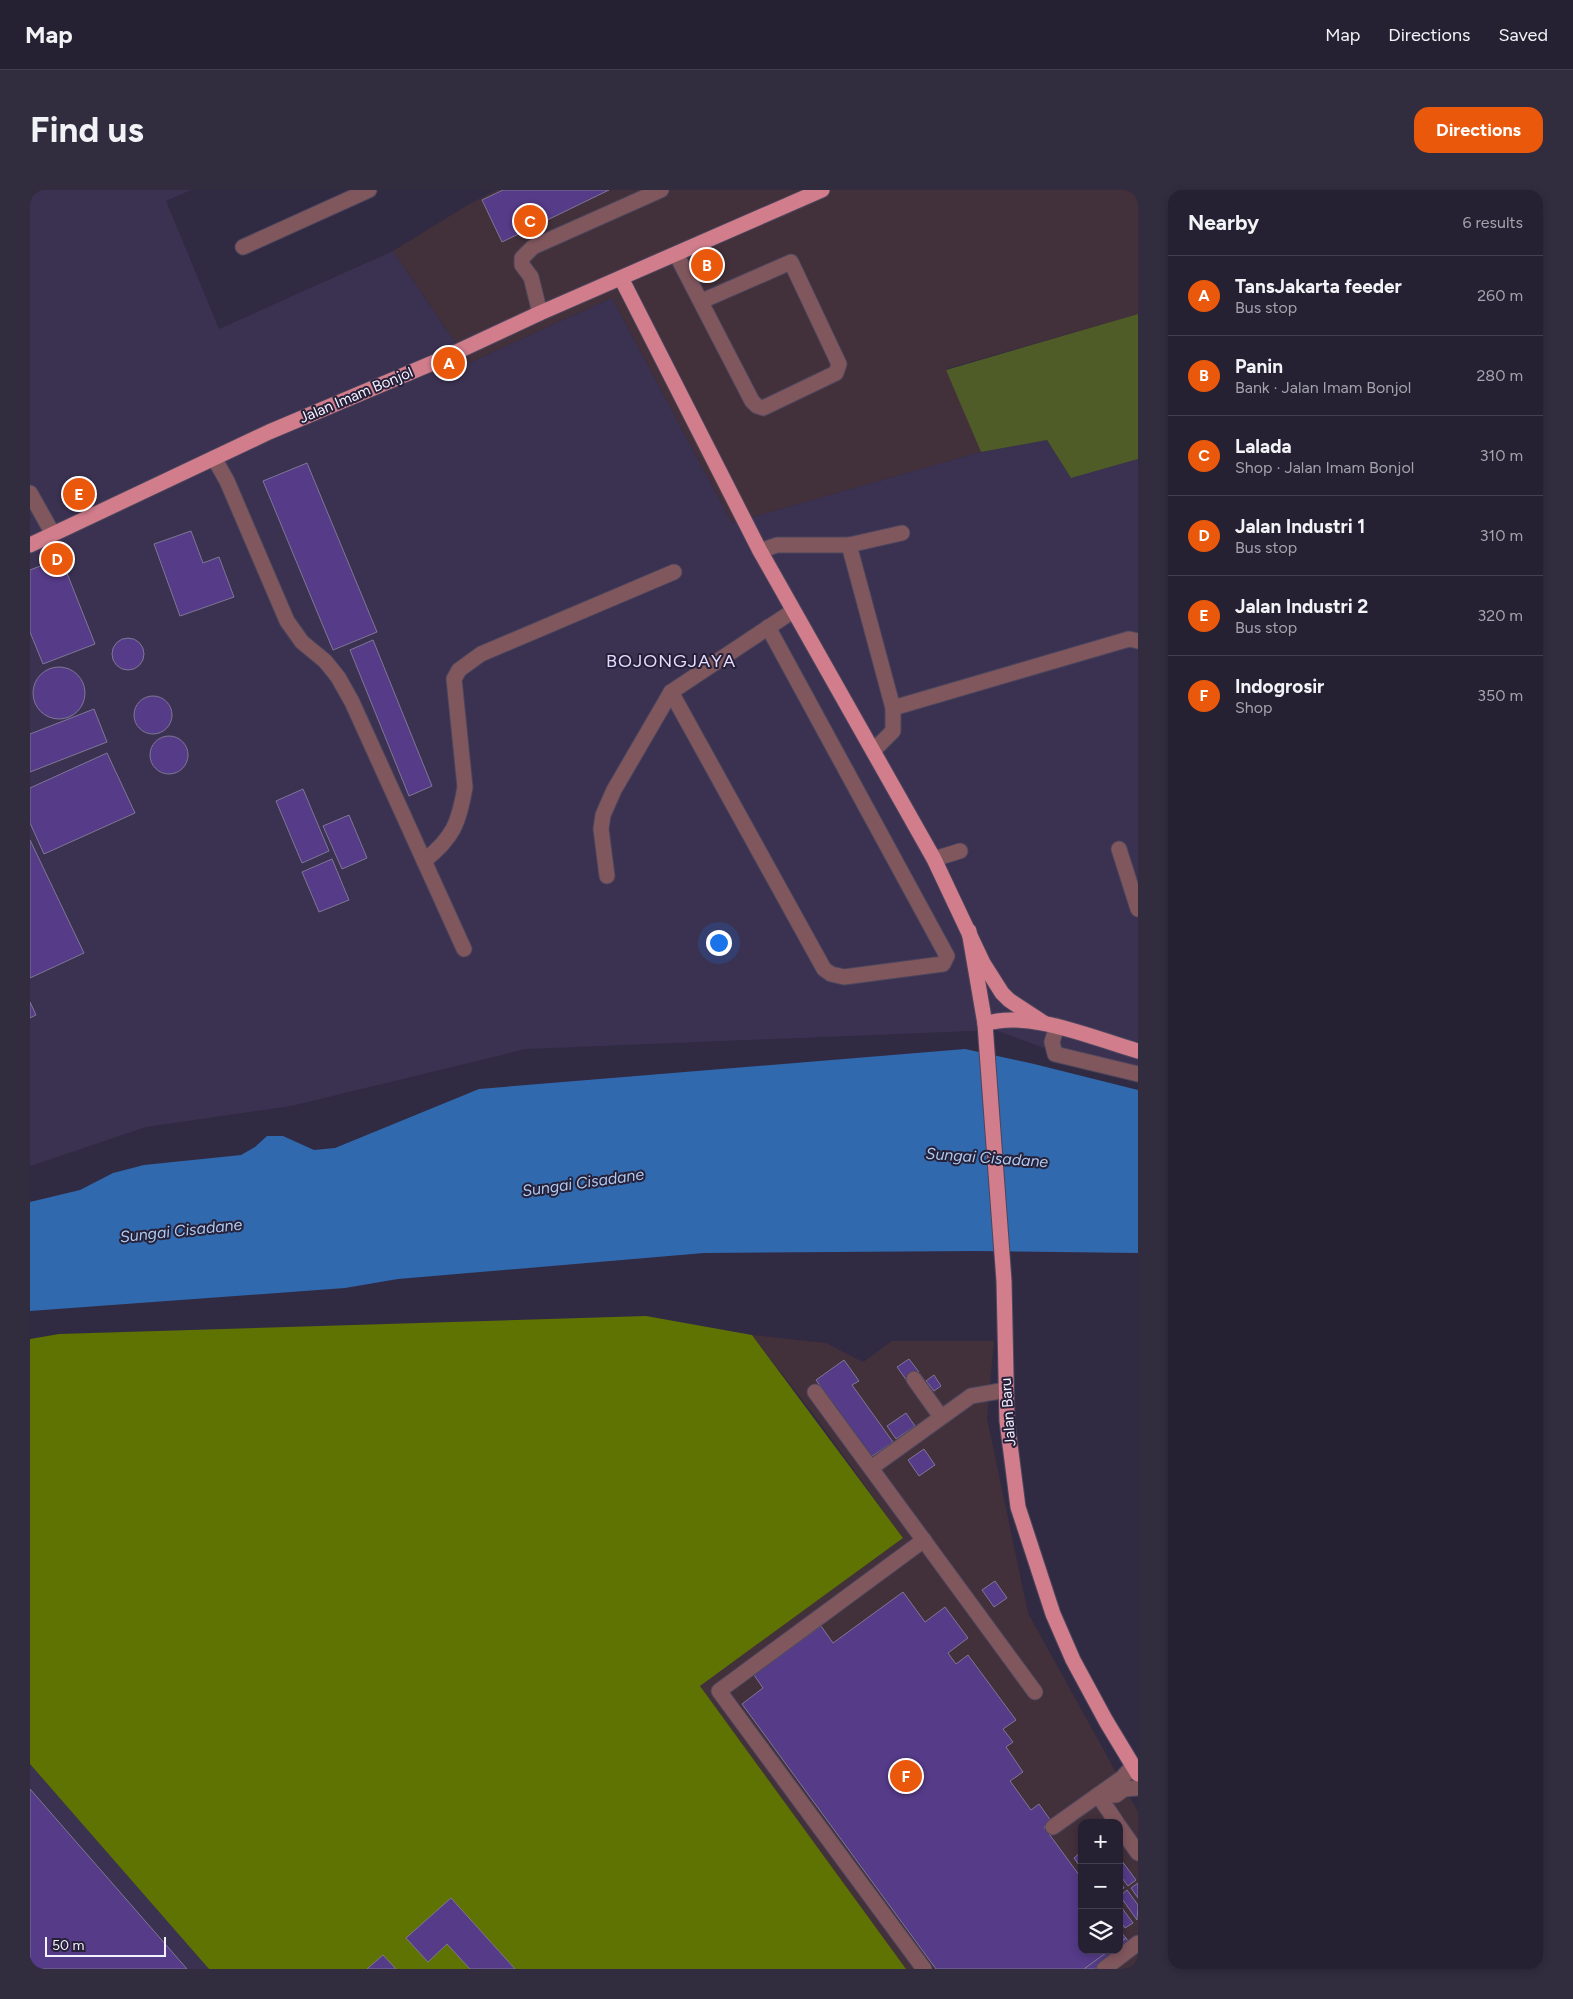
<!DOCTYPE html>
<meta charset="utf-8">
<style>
body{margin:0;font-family:Figtree,sans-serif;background:#312d3e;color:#f1f3f6}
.controls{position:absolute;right:15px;bottom:15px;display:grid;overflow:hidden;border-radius:10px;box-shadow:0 2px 8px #0003}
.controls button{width:45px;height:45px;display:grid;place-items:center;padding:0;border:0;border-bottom:1px solid #423e4d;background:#252032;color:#f1f3f6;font:25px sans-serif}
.scale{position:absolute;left:15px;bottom:12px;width:121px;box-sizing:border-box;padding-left:5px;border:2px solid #f4f1ff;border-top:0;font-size:14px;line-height:18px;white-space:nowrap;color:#f4f1ff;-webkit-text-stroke:4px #272039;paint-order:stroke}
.you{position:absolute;left:688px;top:752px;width:18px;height:18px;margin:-12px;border:4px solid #fff;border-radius:50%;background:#1a73e8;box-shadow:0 0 0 8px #1a73e833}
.badge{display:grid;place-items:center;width:32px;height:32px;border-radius:50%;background:#ea580c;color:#fff;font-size:16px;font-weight:700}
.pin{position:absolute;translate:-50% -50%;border:2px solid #fff;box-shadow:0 1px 5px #0006}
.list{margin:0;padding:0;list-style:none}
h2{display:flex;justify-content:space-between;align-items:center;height:65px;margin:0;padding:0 20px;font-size:21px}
h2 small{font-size:16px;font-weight:400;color:#a3a3ac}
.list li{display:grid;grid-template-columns:32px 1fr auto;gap:15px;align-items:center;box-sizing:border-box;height:80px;padding:0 20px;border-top:1px solid #423e4d}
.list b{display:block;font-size:19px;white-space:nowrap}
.list p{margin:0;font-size:16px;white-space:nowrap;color:#a3a3ac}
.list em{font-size:16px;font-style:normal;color:#a3a3ac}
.icon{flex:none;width:28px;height:28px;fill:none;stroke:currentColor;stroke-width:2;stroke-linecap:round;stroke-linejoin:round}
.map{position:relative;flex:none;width:1108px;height:1779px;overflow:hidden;border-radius:15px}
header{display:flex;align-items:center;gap:30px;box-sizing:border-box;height:70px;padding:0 25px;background:#252032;border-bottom:1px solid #423e4d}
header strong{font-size:24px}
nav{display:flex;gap:28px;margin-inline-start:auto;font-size:18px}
.intro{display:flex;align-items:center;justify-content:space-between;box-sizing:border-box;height:120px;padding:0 30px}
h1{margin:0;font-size:35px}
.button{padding:12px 22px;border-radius:15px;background:#ea580c;color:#fff;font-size:18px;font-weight:700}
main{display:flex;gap:30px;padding:0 30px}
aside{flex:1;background:#252032;border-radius:15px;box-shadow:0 2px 8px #0003}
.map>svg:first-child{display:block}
</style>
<header>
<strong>Map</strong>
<nav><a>Map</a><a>Directions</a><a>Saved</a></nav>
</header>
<div class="intro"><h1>Find us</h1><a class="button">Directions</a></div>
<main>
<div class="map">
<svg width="1108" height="1779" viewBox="0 0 1108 1779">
<rect width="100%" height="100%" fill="#312a43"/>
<!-- commercial -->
<g fill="#42303a" fill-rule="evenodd">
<path d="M467 0H1108V124L916 179 951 262 702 333 582 108 439 173 363 61 441 13Z"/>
<path d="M722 1145 796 1153 833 1172 862 1151H964L957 1228 998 1423 1108 1622V1779H876L670 1496 873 1348 787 1229ZM1052 1633H1089V1760H1052Z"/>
</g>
<!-- built -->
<g fill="#3b3252">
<path d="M0 0H161L136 11 189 139 363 61 439 173 582 108 702 333 951 262 1017 250 1041 288 1108 269V892L965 840 496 859 261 916 116 937 0 976Z"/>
<path d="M0 1574 136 1728 179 1779H0Z"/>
</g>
<!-- green -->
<path fill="#4f5c27" d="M1108 124V269L1041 288 1017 250 951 262 916 180Z"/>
<!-- forest -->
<path fill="#5f7303" d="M616 1126 722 1145 873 1348 670 1496 876 1779H179L0 1574V1149L29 1144Z"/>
<!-- water -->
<path fill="#3069ad" d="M935 859 1004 874 1108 900V1063L947 1061 674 1063 368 1089 315 1098 0 1121V1012L50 1000 83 983 114 975 211 965 225 957 237 946H253L284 960 305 958 449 899Z"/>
<!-- building -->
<g fill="#553b88" stroke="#7f7795">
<path d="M473 0H579L472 52 452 10Z"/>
<path d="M277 273 347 442 303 460 233 291Z"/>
<path d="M161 341 173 373 189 367 204 407 150 426 124 354Z"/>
<path d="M31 368 65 454 13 474 0 442V380Z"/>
<circle cx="98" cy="464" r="16"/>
<path d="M343 450 402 596 379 606 320 460Z"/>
<circle cx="29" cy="503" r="26"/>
<circle cx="123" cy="525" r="19"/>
<path d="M64 519 77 552 0 582V544Z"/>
<circle cx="139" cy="565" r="19"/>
<path d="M77 563 105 623 14 664 0 633V598Z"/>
<path d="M273 599 299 661 272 673 246 611Z"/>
<path d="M319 625 337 668 312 679 293 636Z"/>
<path d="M0 650 54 763 0 788Z"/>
<path d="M302 669 319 710 289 722 272 682Z"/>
<path d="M0 812 6 825 0 828Z"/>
<path d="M879 1169 889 1182 877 1191 867 1177Z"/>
<path d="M814 1170 829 1191 822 1195 863 1252 841 1267 786 1190Z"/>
<path d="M904 1185 911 1196 904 1201 896 1191Z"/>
<path d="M876 1223 885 1236 866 1249 857 1236Z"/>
<path d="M894 1259 905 1275 889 1286 878 1270Z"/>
<path d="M965 1391 977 1408 964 1417 952 1400Z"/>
<path d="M873 1402 895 1432 915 1417 938 1448 918 1463 926 1474 938 1465 986 1530 973 1539 983 1552 976 1557 993 1582 980 1591 1001 1620 1009 1614 1021 1631 1014 1637 1052 1689V1760H1080L1054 1779H906L712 1514 733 1498 724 1485 791 1436 803 1453Z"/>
<path d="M0 1599 157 1779H0Z"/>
<path d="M1051 1662H1052V1679L1044 1668Z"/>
<path d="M1089 1667 1106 1690 1098 1696 1089 1684Z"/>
<path d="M1089 1690 1094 1698 1089 1701Z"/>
<path d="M1108 1693V1708L1101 1698Z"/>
<path d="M1097 1700 1108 1715 1107 1730 1090 1706Z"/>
<path d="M421 1708 485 1779H440L417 1754 398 1772 376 1748Z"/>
<path d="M1089 1714 1103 1733 1095 1738 1089 1730Z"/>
<path d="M1089 1740 1096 1748 1089 1753Z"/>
<path d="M1096 1748 1106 1763 1084 1779H1054L1080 1760H1089V1753Z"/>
<path d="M353 1765 366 1779H337Z"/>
</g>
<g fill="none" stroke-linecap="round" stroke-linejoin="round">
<!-- minor casing -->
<g stroke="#4c465d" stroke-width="17">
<g id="minor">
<path d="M213 57 339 0"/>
<path d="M646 64 722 211 727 216 733 218 806 183 809 174 761 72 672 111"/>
<path d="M510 123 501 87 492 75V68L503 57 631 0"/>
<path d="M184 268 197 291 257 431 272 452 295 471 308 487 322 512 434 759"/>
<path d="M0 303 23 344"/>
<path d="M819 355 872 343"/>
<path d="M730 361 747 355H819L863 518"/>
<path d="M641 502 794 779 801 784 814 787 913 774 917 766 738 437"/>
<path d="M843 561 863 541V518L1099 449 1108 451"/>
<path d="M1089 659 1108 719"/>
<path d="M904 669 930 661"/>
<path d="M394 671C423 648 429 633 435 597L424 489 429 480 451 464 644 382"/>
<path d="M577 686 571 639 573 625 584 600 641 502 763 421"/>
<path d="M1027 836 1022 852 1025 864 1108 884"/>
<path d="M884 1189 911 1227"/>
<path d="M785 1202 1005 1502"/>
<path d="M841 1278 941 1206 976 1200"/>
<path d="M1068 1605H1086L1094 1599 1108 1598"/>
<path d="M1068 1605 1087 1633"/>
<path d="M1089 1636 1108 1663"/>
<path d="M1023 1637 1092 1588 1103 1576"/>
<path d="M894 1779 689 1501 894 1350"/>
<path d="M1074 1779 1108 1753"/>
</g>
</g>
<!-- major casing -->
<g stroke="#4c465d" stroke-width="17">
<g id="major">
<path d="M591 88 730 361 904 669 953 773 972 803 979 810 1014 833"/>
<path d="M0 355 239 242 405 172 510 123 792 0"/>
<path d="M939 741 955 834 974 1091 977 1231 988 1317 1023 1424 1043 1470 1076 1531 1108 1584"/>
<path d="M955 834C998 819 1065 849 1108 861"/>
</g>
</g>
<!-- minor -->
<use href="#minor" stroke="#81575e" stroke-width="15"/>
<!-- major -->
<use href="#major" stroke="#d17d8c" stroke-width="15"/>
</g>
<g text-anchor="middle" stroke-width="4" stroke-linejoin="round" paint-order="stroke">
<!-- street labels -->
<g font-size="15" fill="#f4f1ff" stroke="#272039">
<text transform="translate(326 205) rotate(-23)" y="5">Jalan Imam Bonjol</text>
<text transform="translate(978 1222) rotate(-94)" y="5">Jalan Baru</text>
</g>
<!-- water labels -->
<g font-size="16" font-style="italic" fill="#adcaf0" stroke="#272039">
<text transform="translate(957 967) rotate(4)" y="6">Sungai Cisadane</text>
<text transform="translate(553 992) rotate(-8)" y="6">Sungai Cisadane</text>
<text transform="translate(151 1040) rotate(-6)" y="6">Sungai Cisadane</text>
</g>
<!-- quarter labels -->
<g font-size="18" letter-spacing="1" fill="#e4dcfe" stroke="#272039">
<text x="641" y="477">BOJONGJAYA</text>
</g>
</g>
</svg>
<div class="controls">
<button>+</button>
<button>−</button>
<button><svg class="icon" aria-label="layers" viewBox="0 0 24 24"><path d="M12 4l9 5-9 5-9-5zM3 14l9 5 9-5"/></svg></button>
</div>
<div class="scale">50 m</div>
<div class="you"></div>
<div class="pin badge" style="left:419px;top:173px">A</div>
<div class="pin badge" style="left:677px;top:75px">B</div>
<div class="pin badge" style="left:500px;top:31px">C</div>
<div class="pin badge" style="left:27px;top:369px">D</div>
<div class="pin badge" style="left:49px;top:304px">E</div>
<div class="pin badge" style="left:876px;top:1586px">F</div>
</div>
<aside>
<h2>Nearby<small>6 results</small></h2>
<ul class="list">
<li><span class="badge">A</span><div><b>TansJakarta feeder</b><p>Bus stop</p></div><em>260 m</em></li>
<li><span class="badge">B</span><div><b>Panin</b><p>Bank · Jalan Imam Bonjol</p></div><em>280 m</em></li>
<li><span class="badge">C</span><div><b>Lalada</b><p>Shop · Jalan Imam Bonjol</p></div><em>310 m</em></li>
<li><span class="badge">D</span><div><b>Jalan Industri 1</b><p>Bus stop</p></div><em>310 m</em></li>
<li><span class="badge">E</span><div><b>Jalan Industri 2</b><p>Bus stop</p></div><em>320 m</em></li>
<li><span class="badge">F</span><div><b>Indogrosir</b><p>Shop</p></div><em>350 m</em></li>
</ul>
</aside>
</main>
